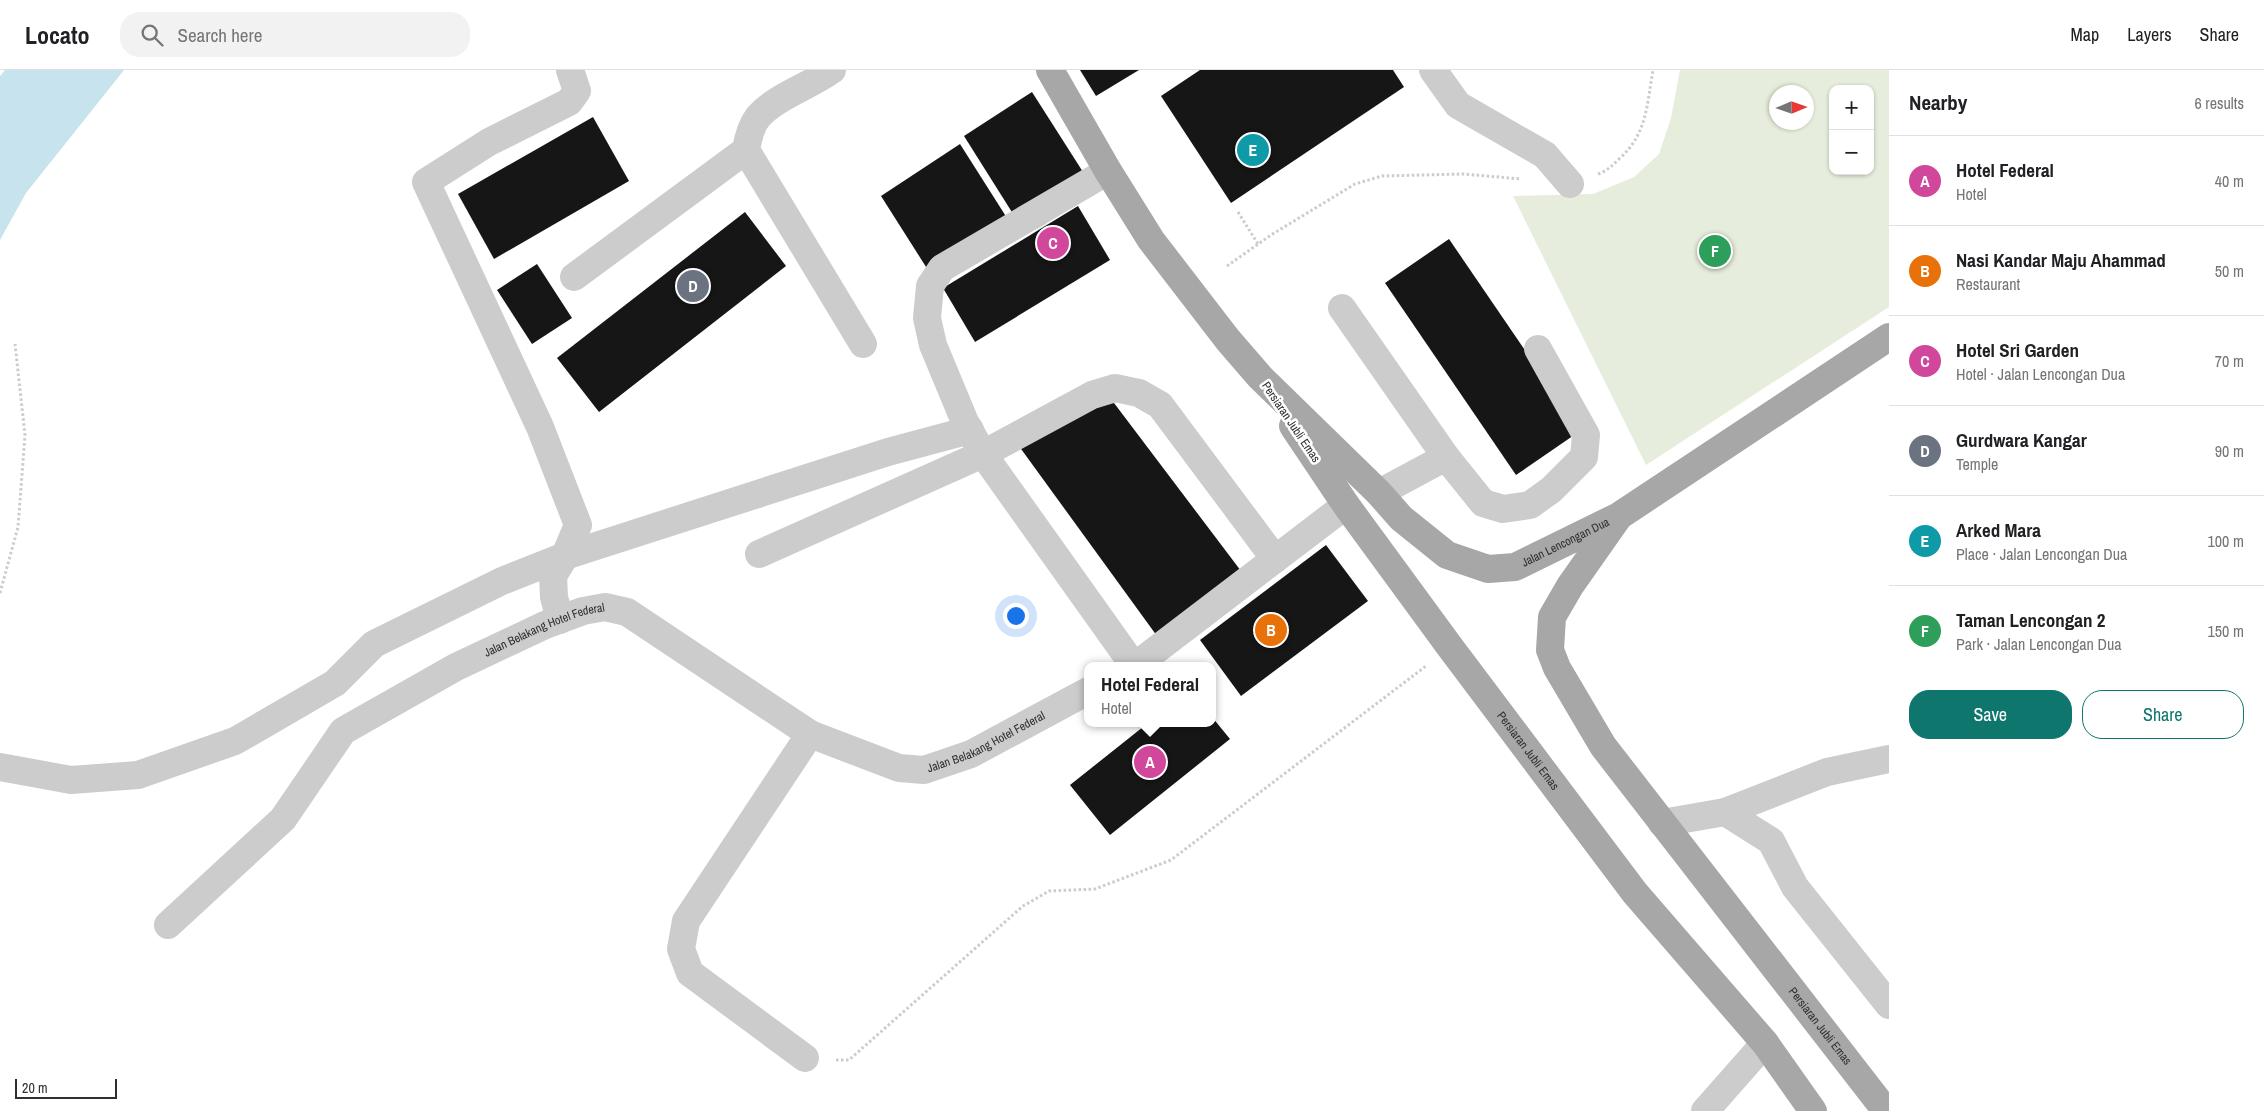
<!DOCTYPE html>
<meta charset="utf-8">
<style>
body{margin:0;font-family:"Archivo Narrow",sans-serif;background:#f2f2f2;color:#202124}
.controls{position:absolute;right:15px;top:15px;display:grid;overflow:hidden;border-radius:10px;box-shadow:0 1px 4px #0004}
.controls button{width:45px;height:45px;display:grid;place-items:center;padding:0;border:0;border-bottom:1px solid #e0e0e0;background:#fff;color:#202124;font:25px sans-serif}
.compass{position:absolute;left:1769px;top:15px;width:45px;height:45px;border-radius:50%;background:#fff;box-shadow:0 1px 4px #0004;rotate:88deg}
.scale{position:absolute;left:15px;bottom:12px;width:102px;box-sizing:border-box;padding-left:5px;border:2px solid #2f2f2f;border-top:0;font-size:14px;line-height:18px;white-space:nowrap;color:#2f2f2f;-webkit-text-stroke:4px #fff;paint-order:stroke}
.you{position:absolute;left:1015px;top:545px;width:18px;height:18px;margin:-12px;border:4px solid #fff;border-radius:50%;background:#1a73e8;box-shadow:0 0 0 8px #1a73e833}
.badge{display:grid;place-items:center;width:32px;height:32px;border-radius:50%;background:#0f766e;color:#fff;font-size:16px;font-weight:700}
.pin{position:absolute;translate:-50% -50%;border:2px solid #fff;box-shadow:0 1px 5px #0006}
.popup{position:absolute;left:1084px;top:592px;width:132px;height:65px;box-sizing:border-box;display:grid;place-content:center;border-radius:10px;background:#fff;filter:drop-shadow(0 1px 4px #0005);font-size:16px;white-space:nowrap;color:#757577}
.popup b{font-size:19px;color:#202124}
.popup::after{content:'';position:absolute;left:50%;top:100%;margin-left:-10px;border:10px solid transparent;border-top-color:#fff}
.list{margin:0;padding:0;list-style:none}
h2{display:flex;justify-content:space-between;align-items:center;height:65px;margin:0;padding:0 20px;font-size:21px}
h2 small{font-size:16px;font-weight:400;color:#757577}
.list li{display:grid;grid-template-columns:32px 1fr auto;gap:15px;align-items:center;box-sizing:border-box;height:90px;padding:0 20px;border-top:1px solid #e0e0e0}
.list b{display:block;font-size:19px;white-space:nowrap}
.list p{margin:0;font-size:16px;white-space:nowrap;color:#757577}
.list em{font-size:16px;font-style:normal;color:#757577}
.actions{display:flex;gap:10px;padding:15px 20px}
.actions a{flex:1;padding:11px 0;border:1px solid #0f766e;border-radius:20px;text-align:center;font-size:18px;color:#0f766e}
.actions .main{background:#0f766e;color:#fff}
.icon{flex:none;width:28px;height:28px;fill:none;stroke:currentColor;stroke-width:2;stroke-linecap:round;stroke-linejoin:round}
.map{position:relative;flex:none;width:1889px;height:1041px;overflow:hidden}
header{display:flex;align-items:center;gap:30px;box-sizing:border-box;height:70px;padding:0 25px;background:#fff;border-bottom:1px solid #e0e0e0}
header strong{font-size:24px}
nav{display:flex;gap:28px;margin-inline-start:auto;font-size:18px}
.search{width:350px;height:45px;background:#f2f2f2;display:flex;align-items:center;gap:12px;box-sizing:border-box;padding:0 18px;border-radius:20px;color:#757577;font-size:19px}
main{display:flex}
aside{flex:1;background:#fff}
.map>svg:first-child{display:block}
</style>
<header>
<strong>Locato</strong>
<div class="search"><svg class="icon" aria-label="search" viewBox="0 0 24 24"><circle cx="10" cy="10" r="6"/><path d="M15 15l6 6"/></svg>Search here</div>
<nav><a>Map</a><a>Layers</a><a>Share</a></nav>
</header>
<main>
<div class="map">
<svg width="1889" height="1041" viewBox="0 0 1889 1041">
<rect width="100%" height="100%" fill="#fff"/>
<!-- green -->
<path fill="#e7eddc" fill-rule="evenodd" d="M1680 0H1889V237L1646 395 1513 126 1593 124 1634 107 1659 84 1671 48ZM1833 19H1870V101H1833ZM1776 22H1806V52H1776Z"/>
<!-- water -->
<path fill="#c7e3ee" d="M5 0H124L26 123 0 170V6Z"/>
<!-- building -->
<g fill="#161616">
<path d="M1080 0H1139L1096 26Z"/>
<path d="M1200 0H1393L1404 17 1231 133 1161 26Z"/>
<path d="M1032 22 1083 102 1015 147 964 66Z"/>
<path d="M593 47 629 111 494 189 458 124Z"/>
<path d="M960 74 1007 148 928 200 881 126Z"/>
<path d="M1078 136 1110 190 975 272 943 218Z"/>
<path d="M745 142 786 196 599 342 557 288Z"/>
<path d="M1449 169 1580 361 1516 405 1385 213Z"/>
<path d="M537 194 572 248 532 274 497 220Z"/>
<path d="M1111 329 1241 501 1157 566 1016 372Z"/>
<path d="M1326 475 1368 531 1241 626 1200 570Z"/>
<path d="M1212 647 1230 669 1110 765 1070 715 1148 653H1212Z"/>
</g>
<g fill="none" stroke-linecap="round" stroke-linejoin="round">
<!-- path -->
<g stroke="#ccc" stroke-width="3" stroke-dasharray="2.5 2.5" stroke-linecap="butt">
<path d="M1598 104C1607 101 1613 95 1620 88 1647 64 1647 34 1653 0"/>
<path d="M1238 142 1258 174"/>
<path d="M1227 196 1271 165 1355 114 1382 106 1464 104 1521 109"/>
<path d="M0 523 18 457 25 365 15 274"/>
<path d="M836 990H849L1023 836 1049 821 1095 819 1171 790 1426 596"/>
</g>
<!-- minor -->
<g stroke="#ccc" stroke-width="28">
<path d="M832 0C810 16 775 27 758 47 751 56 748 68 746 80L863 274"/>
<path d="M1433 0 1458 35 1545 85 1570 114"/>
<path d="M1108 101 942 198 930 216 927 248 933 275 965 352 983 384 1134 596"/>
<path d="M574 207 746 80"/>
<path d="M1342 238 1446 387"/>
<path d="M1379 423 1446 387 1483 433 1503 439 1530 435 1551 420 1584 387 1586 365 1538 279"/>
<path d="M759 484 983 384 1092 325 1115 318 1139 323 1160 335 1275 489"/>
<path d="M560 550 554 527 553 506 565 486 578 455 540 357 426 112 489 72 569 32 577 21 570 0"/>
<path d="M1135 596 1346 435"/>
<path d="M0 697 71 710 138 705 235 671 335 613 374 574 502 511 565 486 888 382 970 360"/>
<path d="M1725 742 1771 771 1795 817 1889 935"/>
<path d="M1662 753 1725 742 1827 702 1889 689"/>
<path id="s1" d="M168 855 283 749 343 661 456 597 545 555 583 541 605 537 627 542 810 664 899 698 924 700 971 684 1088 621"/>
<path d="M805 988 690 903 681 879 686 851 810 664"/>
<path d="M1705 1041 1765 973"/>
</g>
<!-- major -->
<g stroke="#a7a7a7" stroke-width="28">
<path id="s2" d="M1050 0 1108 101 1151 170 1228 270 1260 307 1379 423 1401 448 1447 485 1488 499 1515 497 1619 446 1889 267"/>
<path id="s3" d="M1293 356 1346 435 1450 577 1635 823 1765 973 1813 1041"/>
<path id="s4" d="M1617 449 1570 516 1552 547 1550 580 1557 598 1603 676 1886 1041"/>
</g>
</g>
<g text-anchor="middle" stroke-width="5" stroke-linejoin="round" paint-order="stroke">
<!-- street labels -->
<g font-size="12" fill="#2f2f2f" stroke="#fff">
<text transform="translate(1291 352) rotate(56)" y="4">Persiaran Jubli Emas</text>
<text dy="4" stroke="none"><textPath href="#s2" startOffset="758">Jalan Lencongan Dua</textPath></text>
<text dy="4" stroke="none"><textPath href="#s1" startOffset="489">Jalan Belakang Hotel Federal</textPath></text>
<text dy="4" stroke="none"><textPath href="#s1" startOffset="985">Jalan Belakang Hotel Federal</textPath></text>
<text dy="4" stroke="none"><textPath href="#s3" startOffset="401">Persiaran Jubli Emas</textPath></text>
<text dy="4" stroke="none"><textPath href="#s4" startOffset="615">Persiaran Jubli Emas</textPath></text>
</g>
</g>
</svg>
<div class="controls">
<button>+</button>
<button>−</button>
</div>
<svg class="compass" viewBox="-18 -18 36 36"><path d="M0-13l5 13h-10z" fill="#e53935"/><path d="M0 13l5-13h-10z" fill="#757577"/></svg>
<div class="scale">20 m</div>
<div class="you"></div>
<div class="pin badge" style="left:1150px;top:692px;background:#d1479c">A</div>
<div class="popup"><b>Hotel Federal</b>Hotel</div>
<div class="pin badge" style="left:1271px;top:560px;background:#e8710a">B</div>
<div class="pin badge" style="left:1053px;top:173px;background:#d1479c">C</div>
<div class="pin badge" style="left:693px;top:216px;background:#6b7280">D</div>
<div class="pin badge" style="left:1253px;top:80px;background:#0f9aa8">E</div>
<div class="pin badge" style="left:1715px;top:181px;background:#2e9e5b">F</div>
</div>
<aside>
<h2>Nearby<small>6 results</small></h2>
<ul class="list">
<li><span class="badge" style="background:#d1479c">A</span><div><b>Hotel Federal</b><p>Hotel</p></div><em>40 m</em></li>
<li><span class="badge" style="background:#e8710a">B</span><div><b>Nasi Kandar Maju Ahammad</b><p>Restaurant</p></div><em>50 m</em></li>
<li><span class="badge" style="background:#d1479c">C</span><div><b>Hotel Sri Garden</b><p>Hotel · Jalan Lencongan Dua</p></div><em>70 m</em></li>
<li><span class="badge" style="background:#6b7280">D</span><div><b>Gurdwara Kangar</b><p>Temple</p></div><em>90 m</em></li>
<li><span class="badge" style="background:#0f9aa8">E</span><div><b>Arked Mara</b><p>Place · Jalan Lencongan Dua</p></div><em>100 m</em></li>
<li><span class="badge" style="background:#2e9e5b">F</span><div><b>Taman Lencongan 2</b><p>Park · Jalan Lencongan Dua</p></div><em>150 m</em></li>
</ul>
<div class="actions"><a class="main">Save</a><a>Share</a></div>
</aside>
</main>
